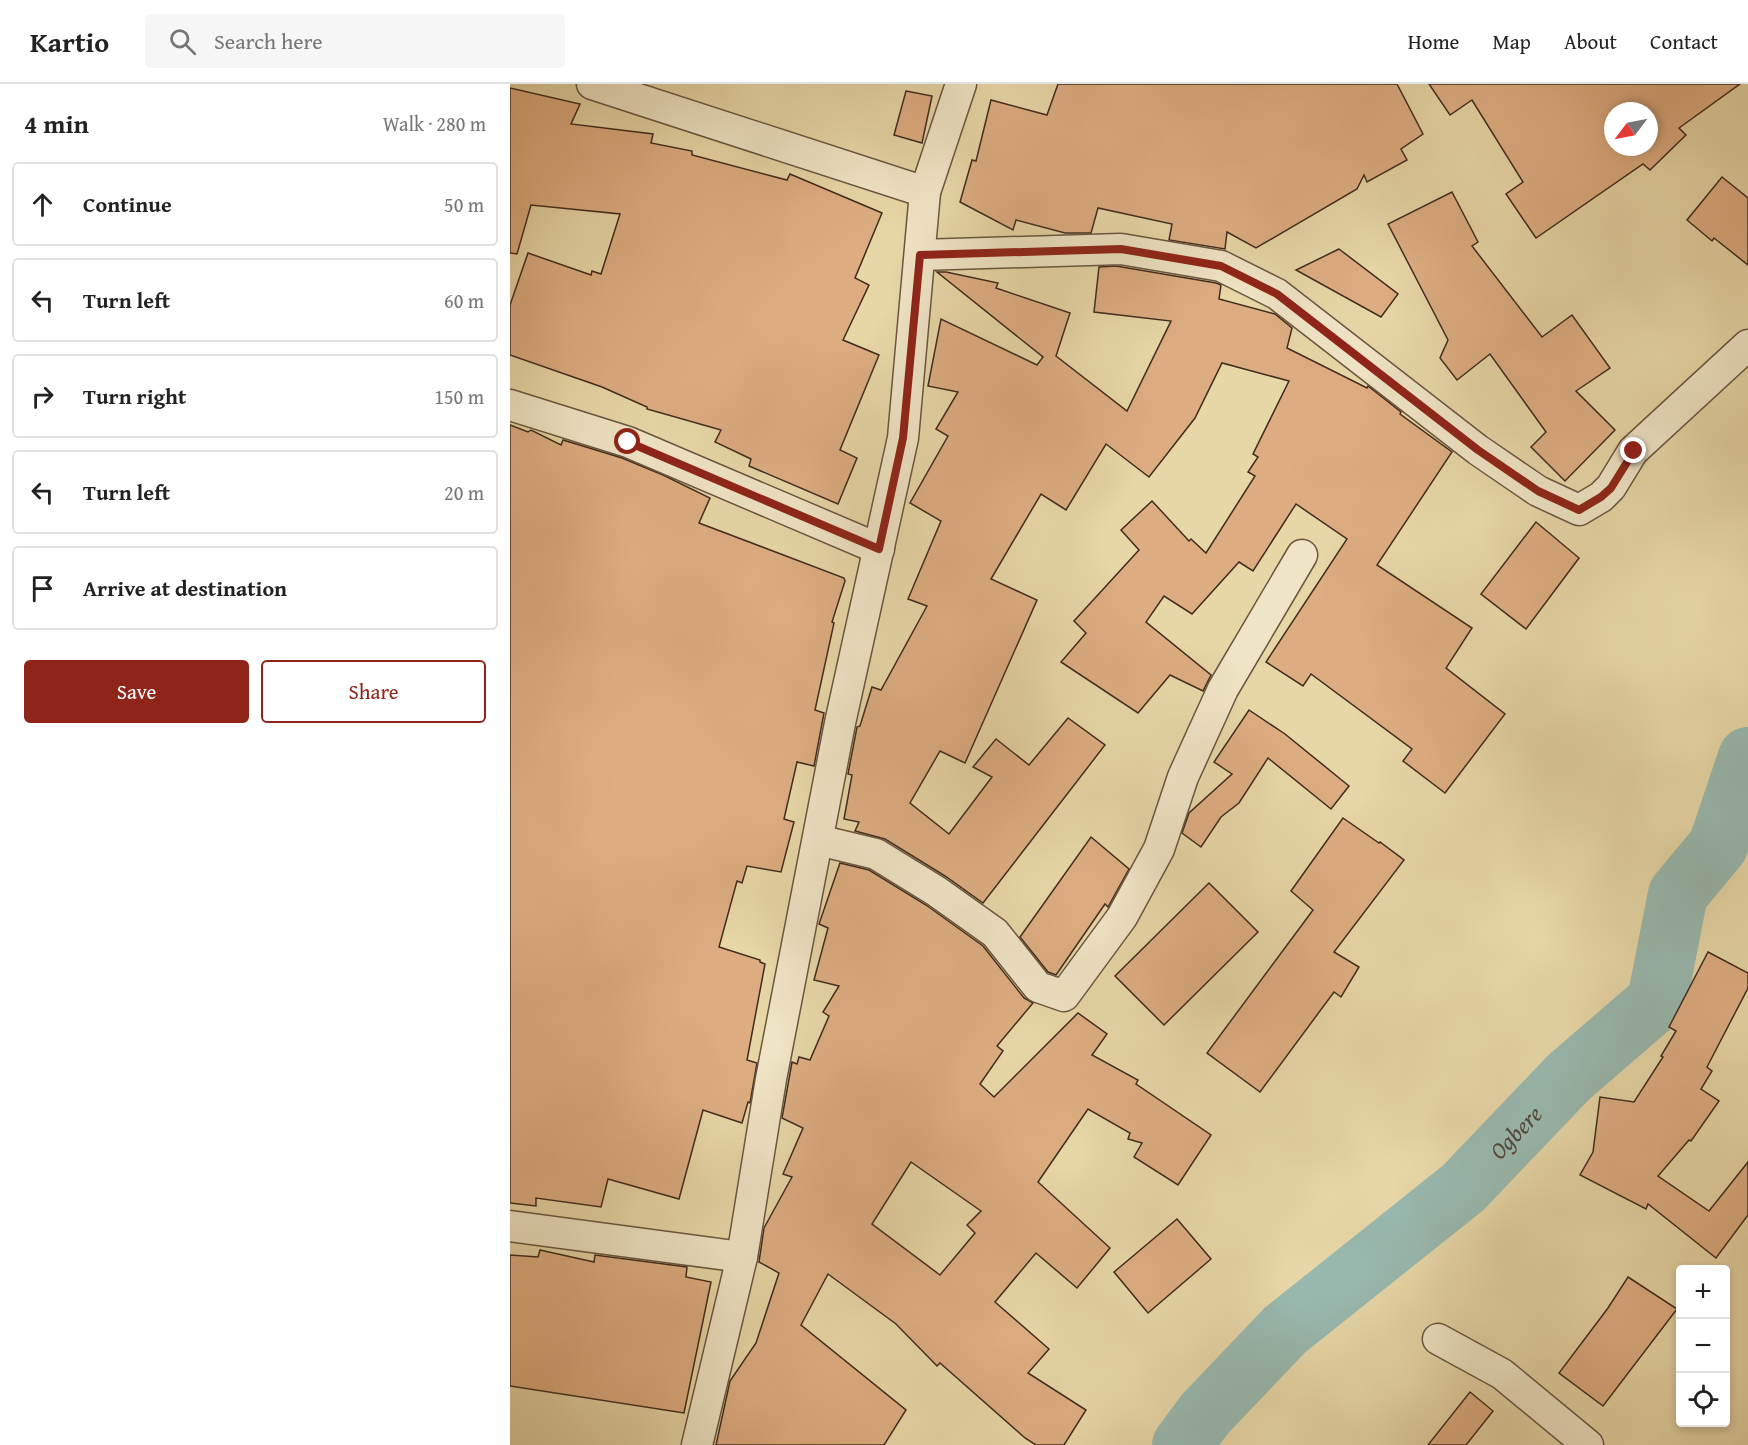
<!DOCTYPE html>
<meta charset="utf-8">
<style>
body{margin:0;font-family:"Gentium Book Plus",serif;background:#f6f6f6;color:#222}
.controls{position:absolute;right:18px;bottom:18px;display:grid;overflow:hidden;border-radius:6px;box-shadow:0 3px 9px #0003}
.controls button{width:54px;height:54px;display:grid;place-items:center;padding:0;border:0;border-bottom:2px solid #e0e0e0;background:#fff;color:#222;font:30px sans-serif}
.compass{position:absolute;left:1094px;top:18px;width:54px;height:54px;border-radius:50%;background:#fff;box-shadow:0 3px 9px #0003;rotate:238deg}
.stop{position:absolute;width:18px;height:18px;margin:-14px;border:4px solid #8f2418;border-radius:50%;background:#fff}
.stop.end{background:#8f2418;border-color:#fff;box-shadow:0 2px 6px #0008}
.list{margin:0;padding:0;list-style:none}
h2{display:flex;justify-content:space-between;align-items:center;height:78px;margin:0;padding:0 24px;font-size:26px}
h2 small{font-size:20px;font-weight:400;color:#767676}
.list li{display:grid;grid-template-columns:39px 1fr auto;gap:18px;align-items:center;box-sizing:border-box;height:84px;margin:0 12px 12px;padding:0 12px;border:2px solid #e0e0e0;border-radius:6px}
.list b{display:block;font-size:22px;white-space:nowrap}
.list em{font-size:20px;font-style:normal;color:#767676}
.actions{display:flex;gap:12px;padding:18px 24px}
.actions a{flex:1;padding:14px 0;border:2px solid #8f2418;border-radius:6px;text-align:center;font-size:21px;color:#8f2418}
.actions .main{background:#8f2418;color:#fff}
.icon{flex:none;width:33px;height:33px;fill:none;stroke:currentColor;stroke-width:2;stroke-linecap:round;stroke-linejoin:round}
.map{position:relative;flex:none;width:1238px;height:1361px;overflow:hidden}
header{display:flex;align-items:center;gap:36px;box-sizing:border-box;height:84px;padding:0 30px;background:#fff;border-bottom:2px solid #e0e0e0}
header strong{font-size:28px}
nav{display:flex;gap:33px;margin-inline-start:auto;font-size:21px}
.search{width:420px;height:54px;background:#f6f6f6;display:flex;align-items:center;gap:15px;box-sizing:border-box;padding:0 21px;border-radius:6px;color:#767676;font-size:22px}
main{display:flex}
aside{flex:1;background:#fff}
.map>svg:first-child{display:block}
</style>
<header>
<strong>Kartio</strong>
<div class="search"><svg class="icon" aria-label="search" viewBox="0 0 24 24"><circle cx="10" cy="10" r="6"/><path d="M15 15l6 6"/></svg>Search here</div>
<nav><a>Home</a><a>Map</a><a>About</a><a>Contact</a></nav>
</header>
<main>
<aside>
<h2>4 min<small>Walk · 280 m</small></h2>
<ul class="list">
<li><svg class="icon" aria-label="ahead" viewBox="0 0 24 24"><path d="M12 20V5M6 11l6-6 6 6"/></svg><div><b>Continue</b></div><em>50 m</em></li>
<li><svg class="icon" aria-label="left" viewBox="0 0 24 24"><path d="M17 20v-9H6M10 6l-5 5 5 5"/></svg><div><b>Turn left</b></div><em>60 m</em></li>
<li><svg class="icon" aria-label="right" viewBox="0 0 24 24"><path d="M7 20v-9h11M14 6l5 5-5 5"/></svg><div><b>Turn right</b></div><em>150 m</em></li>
<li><svg class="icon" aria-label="left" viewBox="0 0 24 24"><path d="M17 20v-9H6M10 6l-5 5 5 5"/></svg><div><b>Turn left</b></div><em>20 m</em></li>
<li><svg class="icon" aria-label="arrive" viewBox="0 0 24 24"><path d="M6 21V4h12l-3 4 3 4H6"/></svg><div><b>Arrive at destination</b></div></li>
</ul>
<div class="actions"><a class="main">Save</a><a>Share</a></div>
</aside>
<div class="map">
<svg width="1238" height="1361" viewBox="0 0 1238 1361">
<rect width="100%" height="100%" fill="#e7d6a6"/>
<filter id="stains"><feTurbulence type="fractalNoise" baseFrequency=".00333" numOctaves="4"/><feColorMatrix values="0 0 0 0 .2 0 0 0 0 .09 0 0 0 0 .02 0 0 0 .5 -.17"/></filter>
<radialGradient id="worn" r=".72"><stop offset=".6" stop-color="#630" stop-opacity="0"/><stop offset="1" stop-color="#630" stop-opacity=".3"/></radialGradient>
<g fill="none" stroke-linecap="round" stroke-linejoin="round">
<!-- river -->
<path stroke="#98b8ae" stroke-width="60" id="s1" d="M672 1361 695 1330 775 1246 953 1104 1059 993 1147 917 1168 810 1208 762 1238 673"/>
</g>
<!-- building -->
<g fill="#ddad81" stroke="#402c1e" stroke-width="1.5" fill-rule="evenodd">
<path d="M548 0H887L913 50 891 65 897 76 857 98 854 91 847 105 746 164 717 148 715 165 659 156 662 140 588 124 581 149H555L506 136 503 146 450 118 462 76 466 77 481 16 537 31Z"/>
<path d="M919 0H1230L1169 44 1176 51 1140 86 1133 80 1026 154 996 110 1013 98 962 16 940 31ZM1103 27H1139V63H1103Z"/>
<path d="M0 4 70 20 61 40 143 50 141 59 182 67V71L277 96 280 90 372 129 345 194 359 201 333 256 369 271 330 366 347 374 328 420 239 382 241 375 205 358 211 346 137 325V323L92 303 0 271V221L18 169 81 191 82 187 91 190 110 130 21 121 7 170 0 169Z"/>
<path d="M396 7 422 12 412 59 384 51Z"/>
<path d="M1212 93 1238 114V181L1204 154 1202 157 1177 136Z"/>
<path d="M942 108 968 158 962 162 1032 253 1062 231 1100 284 1066 307 1105 346 1055 397 1021 363 1036 348 980 270 947 296 930 274 938 256 878 140Z"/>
<path d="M829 165 888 210 871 233 786 186Z"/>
<path d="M606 182 706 199 711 201 709 215 765 230 782 244 777 264 857 304 858 302 891 328 890 330 942 368 867 481 962 544 936 584 995 630 935 709 893 677 902 665 801 590 793 602 756 578 837 455 786 420 743 487 729 478 682 530 654 512 636 538 701 591 693 607 660 591 628 629 551 578 576 549 564 537 629 466 611 446 642 417 679 457 681 455 696 469 745 392 738 388 748 373 743 370 779 297 712 279 685 334 639 393 596 360 556 426 531 410 481 495 527 516 455 679 430 667 400 719 439 750 482 693 463 683 486 655 519 681 558 634 595 661 473 819 435 792 375 755 345 747 349 738 334 735 342 691 338 690 347 643 350 642 362 603 371 606 417 522 398 515 431 437 400 419 438 352 426 345 448 308 418 302 431 235 527 281 533 273 427 188H436L488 199 486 204 560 229 546 272 617 327 661 237 584 228 589 183Z"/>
<path d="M0 341 18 348 21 346 51 361 53 356 112 374 153 391 200 414 189 439 334 494 335 497 322 538 324 539 305 626 314 629 304 682 287 678 274 735 284 738 271 788 237 782 232 799 227 797 209 863 250 876V878L255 880 237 976 247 979 240 1019 238 1018 232 1039 193 1026 169 1115 98 1095 91 1123 26 1114V1122L0 1119Z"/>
<path d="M1026 438 1069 474 1016 545 971 510Z"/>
<path d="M739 626 775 650 839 702 821 725 758 674 729 719 711 733 691 763 672 749 679 729 722 690 704 678Z"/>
<path d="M833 734 869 759 870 758 894 776 824 868 849 883 831 913 824 908 750 1008 697 969 803 826 781 807Z"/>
<path d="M581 753 619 785 598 823 595 820 546 891 538 888 510 853Z"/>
<path d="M330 779 359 786 416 821 473 862 514 914 523 919 487 962 493 967 470 1000 484 1013 568 929 597 950 582 971 628 996 626 1000 701 1051 668 1101 624 1073 632 1059 618 1055 620 1049 578 1025 528 1098 600 1164 567 1204 526 1169 485 1218 539 1265 518 1289 576 1326 554 1361H526L515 1354 430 1279 427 1282 386 1240 318 1190 291 1241 396 1326 374 1361H206L220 1297 246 1259 269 1189 249 1178 254 1144 282 1093 273 1090 293 1044 272 1034 282 978 287 980 289 973 300 976 319 932 313 928 329 902 304 896 318 844 309 840ZM401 1078 471 1127 457 1141 465 1149 430 1191 362 1140Z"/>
<path d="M699 799 748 848 654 941 605 892Z"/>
<path d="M1198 868 1238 889V904L1197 983 1202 987 1191 1005 1209 1017 1181 1057 1179 1056 1148 1092 1199 1127 1238 1078V1131L1206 1174 1138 1120 1136 1125 1070 1091 1083 1068 1090 1013 1124 1018 1153 973 1151 972 1166 947 1159 943Z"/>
<path d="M667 1135 701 1175 638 1229 604 1188Z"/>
<path d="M30 1166 84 1178 85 1171 177 1183 176 1193 201 1198 174 1329 0 1302V1171L28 1173Z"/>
<path d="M1118 1193 1167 1225 1093 1322 1049 1289 1098 1224Z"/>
<path d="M960 1308 983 1327 956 1361H918Z"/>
</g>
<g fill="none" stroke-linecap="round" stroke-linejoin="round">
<!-- street casing -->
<g stroke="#6a5640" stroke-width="33">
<g id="street">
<path d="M82 0 415 108"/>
<path d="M410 171 611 165 711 182 767 210 968 366 1028 407 1069 426 1091 413 1101 403 1123 367 1238 261"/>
<path d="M0 321 118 358 369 465"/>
<path d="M308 756 366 770 426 807 485 849 528 903 554 912 612 833 649 765 673 693 713 605 792 471"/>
<path d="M0 1142 232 1173"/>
<path d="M928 1255 992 1290 1078 1361"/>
<path d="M187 1361 232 1173 261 995 330 639 393 354 415 108 451 0"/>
</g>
</g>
<!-- street -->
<use href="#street" stroke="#efe4c5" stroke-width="30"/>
</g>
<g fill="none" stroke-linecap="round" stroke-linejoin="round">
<!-- route -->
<path stroke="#8f2418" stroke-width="8" d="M118 358 369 465 393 354 410 171 611 165 711 182 767 210 968 366 1028 407 1069 426 1091 413 1101 404 1124 367"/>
</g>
<g text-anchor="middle" stroke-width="5" stroke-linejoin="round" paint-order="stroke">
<!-- water labels -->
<g font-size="24" font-style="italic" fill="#52483b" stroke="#efe4c5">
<text dy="8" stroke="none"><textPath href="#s1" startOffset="459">Ogbere</textPath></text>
</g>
</g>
<rect width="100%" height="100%" filter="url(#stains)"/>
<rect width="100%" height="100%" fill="url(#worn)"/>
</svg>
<div class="controls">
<button>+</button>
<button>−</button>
<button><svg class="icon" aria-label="locate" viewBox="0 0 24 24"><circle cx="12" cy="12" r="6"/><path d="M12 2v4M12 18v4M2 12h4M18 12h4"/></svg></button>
</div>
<svg class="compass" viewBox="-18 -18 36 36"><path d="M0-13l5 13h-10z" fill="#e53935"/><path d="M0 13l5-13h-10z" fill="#767676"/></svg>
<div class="stop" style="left:118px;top:358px"></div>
<div class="stop end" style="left:1124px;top:367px"></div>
</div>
</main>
